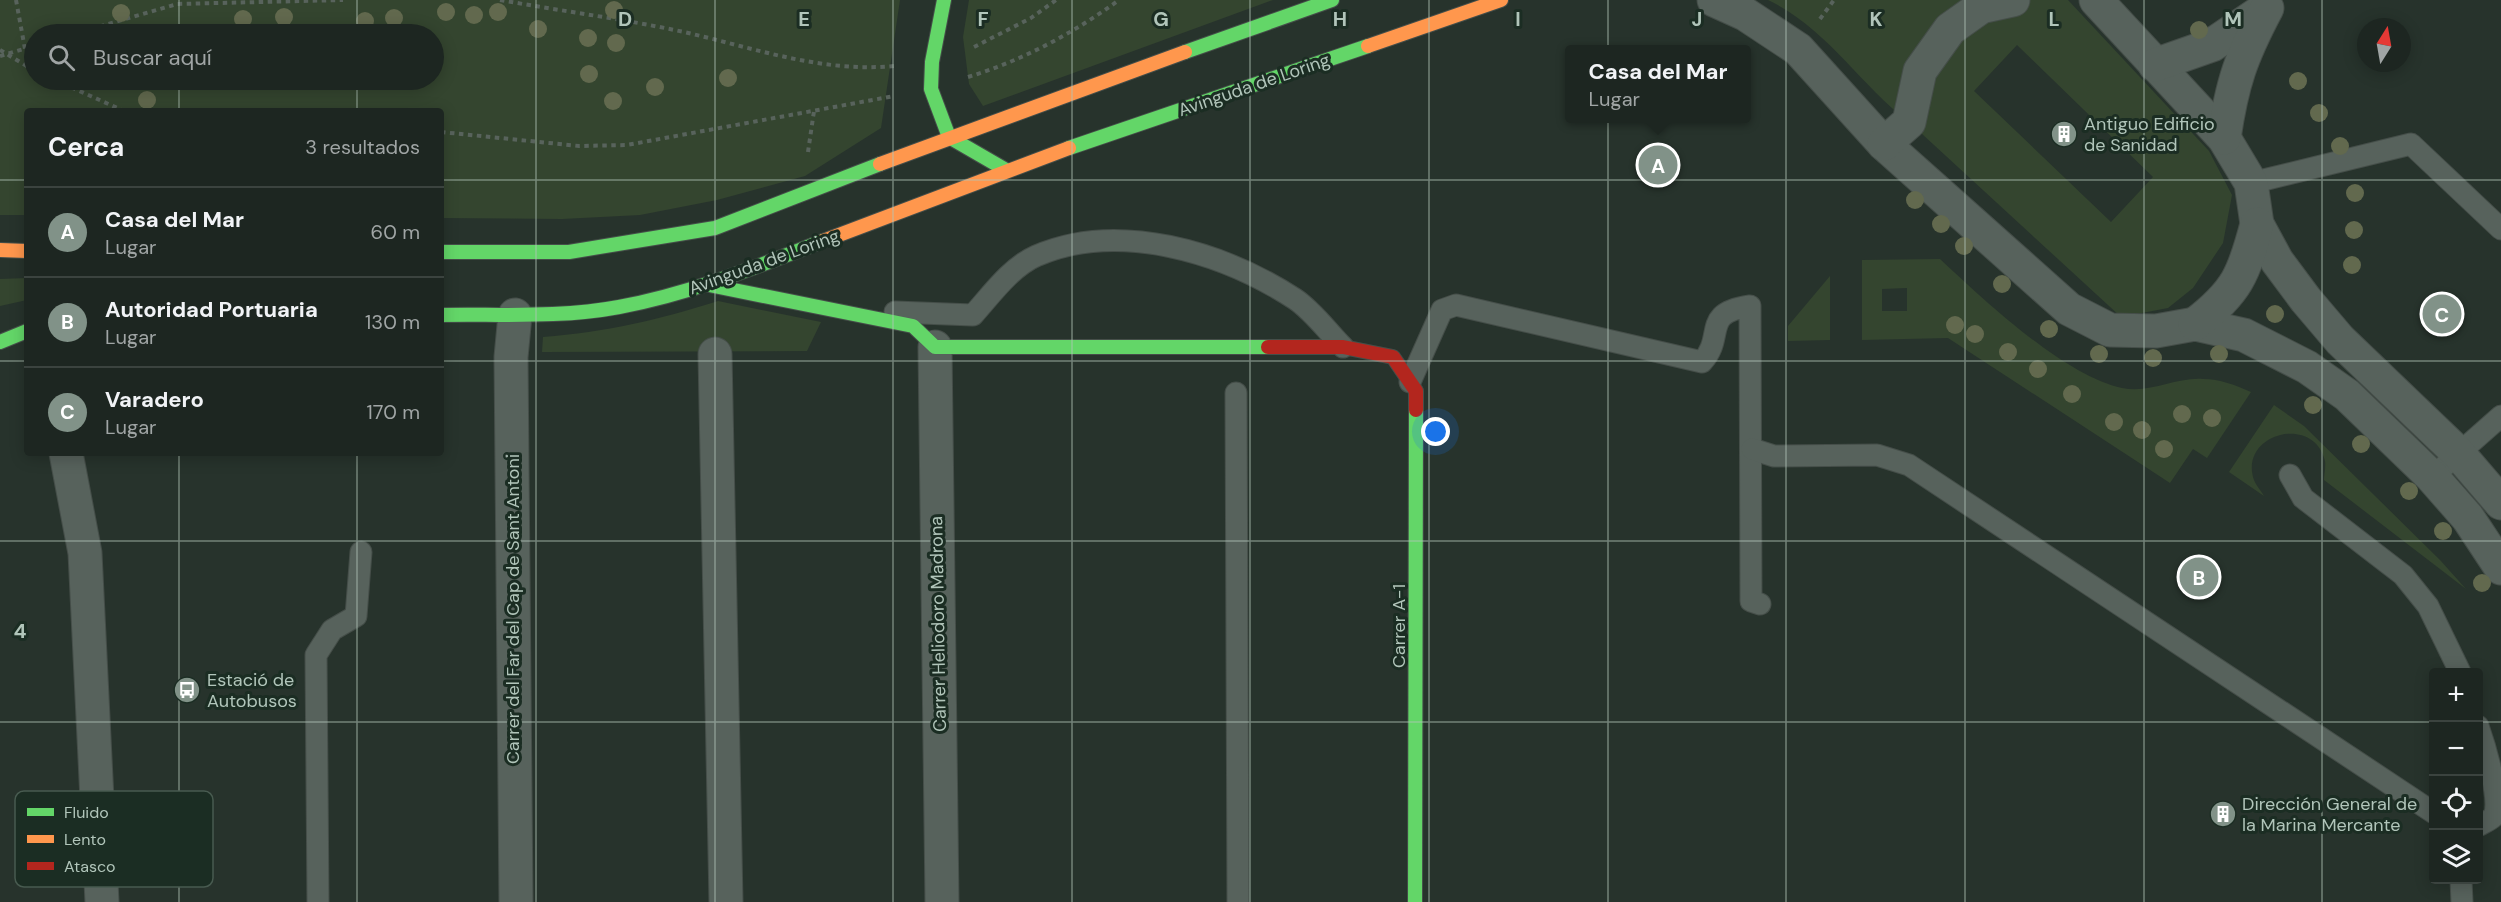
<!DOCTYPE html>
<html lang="es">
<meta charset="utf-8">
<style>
body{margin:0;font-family:"DM Sans",sans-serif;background:#2a322e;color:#f1f3f6}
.controls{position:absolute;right:18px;bottom:18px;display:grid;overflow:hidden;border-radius:6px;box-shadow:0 3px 15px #0003}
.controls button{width:54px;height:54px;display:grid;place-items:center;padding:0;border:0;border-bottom:2px solid #3b433f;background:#1d2621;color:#f1f3f6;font:30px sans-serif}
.compass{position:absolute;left:2357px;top:18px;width:54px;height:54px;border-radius:50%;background:#1d2621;box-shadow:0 3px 15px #0003;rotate:11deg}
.you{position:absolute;left:1436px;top:432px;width:21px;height:21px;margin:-15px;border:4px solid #fff;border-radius:50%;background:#1a73e8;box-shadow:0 0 0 9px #1a73e833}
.badge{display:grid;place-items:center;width:39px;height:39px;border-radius:50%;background:#819288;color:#fff;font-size:20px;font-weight:700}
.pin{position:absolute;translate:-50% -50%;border:3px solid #fff;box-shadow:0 2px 6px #0006}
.popup{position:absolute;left:1565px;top:45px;width:186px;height:78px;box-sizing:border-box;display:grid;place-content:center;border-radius:6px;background:#1d2621;filter:drop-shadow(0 2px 4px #0005);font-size:20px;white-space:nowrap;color:#a0a5a5}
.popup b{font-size:22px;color:#f1f3f6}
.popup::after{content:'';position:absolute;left:50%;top:100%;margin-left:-12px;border:12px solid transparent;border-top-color:#1d2621}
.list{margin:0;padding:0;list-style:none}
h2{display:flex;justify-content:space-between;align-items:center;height:78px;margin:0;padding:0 24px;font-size:26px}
h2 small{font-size:20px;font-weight:400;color:#a0a5a5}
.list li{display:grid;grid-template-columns:39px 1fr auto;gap:18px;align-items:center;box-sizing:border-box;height:90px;padding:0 24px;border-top:2px solid #3b433f}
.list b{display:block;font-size:22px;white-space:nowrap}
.list p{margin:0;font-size:20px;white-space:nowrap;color:#a0a5a5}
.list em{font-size:20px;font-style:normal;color:#a0a5a5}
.icon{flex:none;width:33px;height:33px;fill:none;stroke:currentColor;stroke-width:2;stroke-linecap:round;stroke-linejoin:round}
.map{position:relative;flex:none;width:2501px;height:902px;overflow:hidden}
.search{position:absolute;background:#1d2621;box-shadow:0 3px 15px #0003;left:24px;top:24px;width:420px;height:66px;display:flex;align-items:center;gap:15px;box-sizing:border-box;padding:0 21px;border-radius:33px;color:#a0a5a5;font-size:22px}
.panel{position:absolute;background:#1d2621;box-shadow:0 3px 15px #0003;left:24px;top:108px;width:420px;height:348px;border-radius:6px}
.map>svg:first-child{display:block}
</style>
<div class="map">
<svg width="2501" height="902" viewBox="0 0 2501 902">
<rect width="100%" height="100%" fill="#27332c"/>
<!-- green -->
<g fill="#34452f" fill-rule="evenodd">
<path d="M0 0H900L881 128 805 176 717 200 640 215 562 219 441 218V111H27V215H0ZM34 34H434V80H34Z"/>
<path d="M969 0H1273L983 106 969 84 963 37Z"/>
<path d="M1768 0H2068L2209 151 2232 195 2223 243 2193 288 2168 308 2121 317 1909 122C1858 83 1827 28 1768 0ZM2017 45 2153 177 2111 222 1974 91Z"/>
<path d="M1940 259C1983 299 2064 376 2122 388 2150 394 2175 377 2203 379 2220 379 2235 385 2251 392L2207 458 2193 449 2170 483 1948 338 1862 340V260ZM1907 288V311H1882V289Z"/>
<path d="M1830 276V340L1788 341V326Z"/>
<path d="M27 278V300L0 306V279Z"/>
<path d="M718 301 821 322 807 351 542 352 543 337C606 332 658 320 718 301Z"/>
<path d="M2274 405 2304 426 2440 560 2466 589 2324 480C2324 475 2326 467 2325 461 2314 413 2238 434 2254 480 2256 485 2261 491 2264 496L2229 472Z"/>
</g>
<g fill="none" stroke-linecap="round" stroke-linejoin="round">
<!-- lane casing -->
<g stroke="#454e49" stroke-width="23">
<g id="lane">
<path d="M2251 183 2411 144 2501 229"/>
<path d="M895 312 973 315C991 295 1011 267 1036 256 1118 220 1223 252 1295 299 1313 311 1328 332 1343 347"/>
<path d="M1410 382 1442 310 1456 305 1702 362C1726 336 1700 313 1750 306L1751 601 1760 604"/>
<path d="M1236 393 1238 902"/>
<path d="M1752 449 1774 456 1877 455 1909 465 2434 813"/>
<path d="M2290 475 2303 498 2403 575 2428 606 2460 672"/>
<path d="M2432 477 2501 416"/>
<path d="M2478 726C2485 746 2501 799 2494 816 2491 820 2483 823 2478 826"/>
<path d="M2461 880 2462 902"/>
<path d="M318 902 316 655 332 630 356 616 361 552"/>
</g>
</g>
<!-- street casing -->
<g stroke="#454e49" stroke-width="35">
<g id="street">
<path d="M1714 0 1745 14 1798 49 1884 144 2069 309 2110 330 2156 331 2195 324 2244 335 2307 367 2347 395 2432 477 2468 518 2501 568"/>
<path d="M2096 0 2224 138 2251 183 2257 224 2277 261 2306 300 2340 340 2458 453 2501 503"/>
<path d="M2155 65 2212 45 2262 11"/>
<path d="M2224 138C2232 83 2241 57 2267 8"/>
<path d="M1884 144 1909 122 1920 71 1950 29 1981 7 2013 0"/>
<path d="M515 315 511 357 516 902"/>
<path d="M2195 324C2237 292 2244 274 2257 224"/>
<path d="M935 347 942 902"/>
<path d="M715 354 726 902"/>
<path d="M66 453 85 553 102 902"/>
</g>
</g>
<!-- fast casing -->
<g stroke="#454e49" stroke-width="16">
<g id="fast">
<path d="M944 0 932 62 931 89 949 137 1006 170"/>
<path d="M1185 52 1332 0"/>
<path d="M1069 148 1368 46"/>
<path d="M441 252H569L715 228 880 164"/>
<path d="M709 285 913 326 935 347H1268"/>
<path d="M441 315C500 314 561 318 619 307 690 294 756 267 823 241"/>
<path d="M0 342 27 331"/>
<path d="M1415 902 1416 410"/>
</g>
</g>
<!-- slow casing -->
<g stroke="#454e49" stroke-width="16">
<g id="slow">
<path d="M1368 46 1501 0"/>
<path d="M880 164 1185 52"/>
<path d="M823 241 1069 148"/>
<path d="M0 250 27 251"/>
</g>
</g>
<!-- jam casing -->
<g stroke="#454e49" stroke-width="16">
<path id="jam" d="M1268 347H1343L1393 357 1416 391V410"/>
</g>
<!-- path -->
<g stroke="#58635c" stroke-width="4" stroke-dasharray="4.5 4.5" stroke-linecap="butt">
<path d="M16 0 25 49 34 70"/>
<path d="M500 0C561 11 624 19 684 32 754 48 822 73 894 66"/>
<path d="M1820 19 1834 0"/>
<path d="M74 34 177 4 343 0"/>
<path d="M974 47 1031 18 1056 0"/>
<path d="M0 50 30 68"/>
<path d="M0 56 34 46"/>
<path d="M968 77C1021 61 1074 33 1119 0"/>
<path d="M55 80 124 111"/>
<path d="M441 132 579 146 627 145 894 96"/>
<path d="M808 152 814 111"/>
</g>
<!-- lane -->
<use href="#lane" stroke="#57625c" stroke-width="21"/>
<!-- street -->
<use href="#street" stroke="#57625c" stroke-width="33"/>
<!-- fast -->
<use href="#fast" stroke="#63d668" stroke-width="14"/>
<!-- slow -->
<use href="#slow" stroke="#ff974d" stroke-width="14"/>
<!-- jam -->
<use href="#jam" stroke="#b3261e" stroke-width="14"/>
</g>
<!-- trees -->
<g fill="#62694e">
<circle cx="614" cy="10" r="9"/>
<circle cx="446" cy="12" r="9"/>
<circle cx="498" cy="12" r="9"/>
<circle cx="121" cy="13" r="9"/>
<circle cx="474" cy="15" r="9"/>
<circle cx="284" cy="17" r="9"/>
<circle cx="394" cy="18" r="9"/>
<circle cx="243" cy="19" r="9"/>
<circle cx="365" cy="21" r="9"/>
<circle cx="538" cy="29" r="9"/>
<circle cx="2199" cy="30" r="9"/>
<circle cx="588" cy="38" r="9"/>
<circle cx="616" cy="43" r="9"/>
<circle cx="589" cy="74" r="9"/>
<circle cx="728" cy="78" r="9"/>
<circle cx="2298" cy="81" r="9"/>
<circle cx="655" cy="87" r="9"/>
<circle cx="147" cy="100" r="9"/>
<circle cx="613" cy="101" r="9"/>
<circle cx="2319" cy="113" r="9"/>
<circle cx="2340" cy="146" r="9"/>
<circle cx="2355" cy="193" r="9"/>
<circle cx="1915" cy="200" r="9"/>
<circle cx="1941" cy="224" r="9"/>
<circle cx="2354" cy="230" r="9"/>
<circle cx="1964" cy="246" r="9"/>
<circle cx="2352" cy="265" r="9"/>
<circle cx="2002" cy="284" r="9"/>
<circle cx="2275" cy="314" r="9"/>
<circle cx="1955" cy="325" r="9"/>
<circle cx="2049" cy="329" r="9"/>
<circle cx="1975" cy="334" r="9"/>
<circle cx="2008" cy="352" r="9"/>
<circle cx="2099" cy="354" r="9"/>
<circle cx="2219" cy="354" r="9"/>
<circle cx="2153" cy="358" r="9"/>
<circle cx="2038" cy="369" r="9"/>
<circle cx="2072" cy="394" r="9"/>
<circle cx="2313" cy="405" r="9"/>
<circle cx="2182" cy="414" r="9"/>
<circle cx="2212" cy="418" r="9"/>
<circle cx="2114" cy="422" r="9"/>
<circle cx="2142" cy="430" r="9"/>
<circle cx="2361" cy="444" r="9"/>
<circle cx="2164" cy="449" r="9"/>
<circle cx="2409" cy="491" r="9"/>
<circle cx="2443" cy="531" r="9"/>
<circle cx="2482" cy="583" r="9"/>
</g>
<!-- grid -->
<path fill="none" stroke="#b1c5ba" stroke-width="1.5" stroke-opacity="0.55" d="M179 0V34M357 0V34M536 0V902M715 0V902M893 0V902M1072 0V902M1250 0V902M1429 0V902M1608 0V902M1786 0V902M1965 0V902M2144 0V902M2322 0V902M179 80V111M357 80V111M0 180H27M441 180H2501M0 361H27M441 361H2501M179 453V902M357 453V902M0 541H2501M0 722H2434M2478 722H2501"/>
<!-- icons -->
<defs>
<g id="building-disc" transform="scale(1.35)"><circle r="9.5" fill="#819288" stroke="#1b2d23"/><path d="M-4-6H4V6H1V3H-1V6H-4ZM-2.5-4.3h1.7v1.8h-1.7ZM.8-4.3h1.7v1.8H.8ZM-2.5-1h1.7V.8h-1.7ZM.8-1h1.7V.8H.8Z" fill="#fff"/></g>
<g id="bus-disc" transform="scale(1.35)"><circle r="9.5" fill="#819288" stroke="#1b2d23"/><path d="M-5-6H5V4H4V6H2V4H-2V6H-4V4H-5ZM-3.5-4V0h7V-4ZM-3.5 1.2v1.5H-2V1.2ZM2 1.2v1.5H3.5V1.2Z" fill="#fff"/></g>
</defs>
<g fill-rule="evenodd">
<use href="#building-disc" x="2064" y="134"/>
<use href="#bus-disc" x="187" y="690"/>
<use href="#building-disc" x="2223" y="814"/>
</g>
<g text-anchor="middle" stroke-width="6" stroke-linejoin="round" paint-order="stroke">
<!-- street labels -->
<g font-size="18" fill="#b1c5ba" stroke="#1b2d23">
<text transform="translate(1254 85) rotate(-19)" y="6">Avinguda de Loring</text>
<text transform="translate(764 262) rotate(-20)" y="6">Avinguda de Loring</text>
<text transform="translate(513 609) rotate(-90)" y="6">Carrer del Far del Cap de Sant Antoni</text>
<text transform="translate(938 624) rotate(-91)" y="6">Carrer Heliodoro Madrona</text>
<text transform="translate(1399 626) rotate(-90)" y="6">Carrer A-1</text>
</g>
<!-- poi labels -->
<g font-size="18" fill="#b1c5ba" stroke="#1b2d23" text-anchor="start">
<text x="2084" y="130">Antiguo Edificio<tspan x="2084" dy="21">de Sanidad</tspan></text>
<text x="207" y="686">Estació de<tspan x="207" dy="21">Autobusos</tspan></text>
<text x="2242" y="810">Dirección General de<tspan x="2242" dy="21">la Marina Mercante</tspan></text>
</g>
</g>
<!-- legend -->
<rect x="15" y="791" width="198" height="96" rx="9" fill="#1b2d23" stroke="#485b50" stroke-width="1.5"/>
<rect x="27" y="808" width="27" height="8" fill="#63d668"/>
<rect x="27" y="835" width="27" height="8" fill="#ff974d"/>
<rect x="27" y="862" width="27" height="8" fill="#b3261e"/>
<g font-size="16" fill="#b1c5ba">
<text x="64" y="818">Fluido</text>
<text x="64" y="845">Lento</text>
<text x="64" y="872">Atasco</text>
</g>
<g font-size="20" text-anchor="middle" font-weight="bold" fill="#b1c5ba" stroke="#1b2d23" stroke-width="6" stroke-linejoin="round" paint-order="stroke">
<text x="625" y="26">D</text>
<text x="804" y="26">E</text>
<text x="983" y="26">F</text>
<text x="1161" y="26">G</text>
<text x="1340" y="26">H</text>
<text x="1518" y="26">I</text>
<text x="1697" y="26">J</text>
<text x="1876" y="26">K</text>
<text x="2054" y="26">L</text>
<text x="2233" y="26">M</text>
<text x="20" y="638">4</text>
</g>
</svg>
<div class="controls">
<button>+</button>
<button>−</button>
<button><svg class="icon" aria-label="locate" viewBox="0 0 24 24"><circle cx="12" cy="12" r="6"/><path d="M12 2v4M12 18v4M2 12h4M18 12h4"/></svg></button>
<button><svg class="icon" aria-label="layers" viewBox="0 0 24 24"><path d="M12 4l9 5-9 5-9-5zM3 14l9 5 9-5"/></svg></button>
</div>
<svg class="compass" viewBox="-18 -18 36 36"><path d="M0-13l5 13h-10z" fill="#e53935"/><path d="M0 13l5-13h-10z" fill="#a0a5a5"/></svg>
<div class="you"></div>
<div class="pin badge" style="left:1658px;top:165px">A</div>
<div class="popup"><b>Casa del Mar</b>Lugar</div>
<div class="pin badge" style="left:2199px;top:577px">B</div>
<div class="pin badge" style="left:2442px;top:314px">C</div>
<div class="search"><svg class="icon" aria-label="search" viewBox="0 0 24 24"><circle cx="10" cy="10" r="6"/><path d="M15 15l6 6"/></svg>Buscar aquí</div>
<section class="panel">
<h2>Cerca<small>3 resultados</small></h2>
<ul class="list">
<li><span class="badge">A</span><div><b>Casa del Mar</b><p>Lugar</p></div><em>60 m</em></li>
<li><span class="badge">B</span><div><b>Autoridad Portuaria</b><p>Lugar</p></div><em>130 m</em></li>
<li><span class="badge">C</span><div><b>Varadero</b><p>Lugar</p></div><em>170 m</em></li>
</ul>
</section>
</div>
